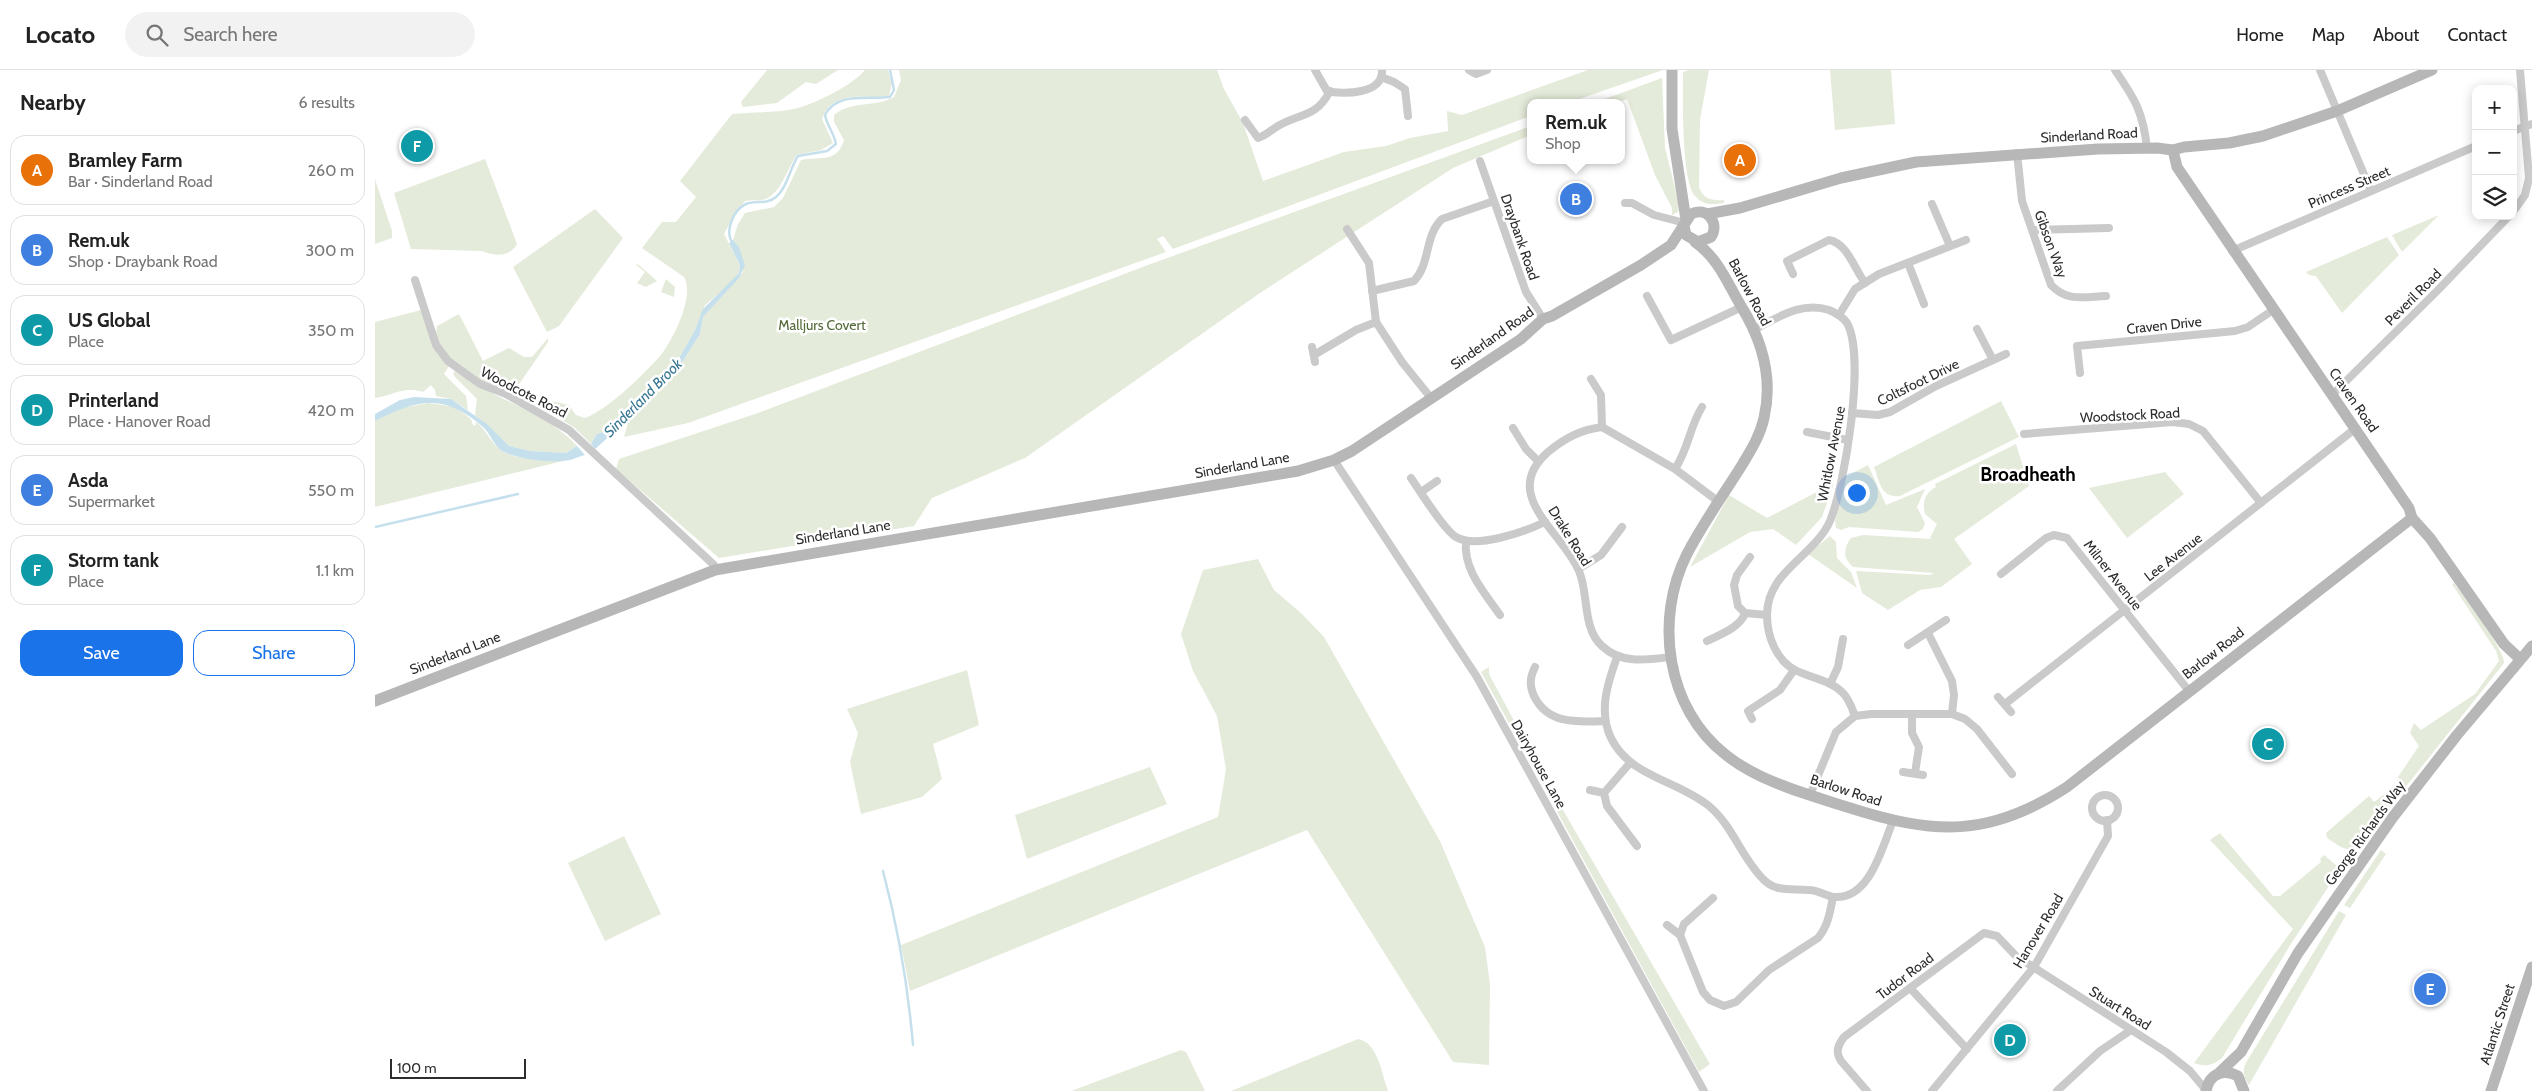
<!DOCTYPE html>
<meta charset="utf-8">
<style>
body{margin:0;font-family:Cabin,sans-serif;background:#f2f2f2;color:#222}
.controls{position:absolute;right:15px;top:15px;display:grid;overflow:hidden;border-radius:10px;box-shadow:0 2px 12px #0003}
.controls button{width:45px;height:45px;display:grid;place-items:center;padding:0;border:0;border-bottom:1px solid #e0e0e0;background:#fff;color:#222;font:25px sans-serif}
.scale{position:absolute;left:15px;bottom:12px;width:136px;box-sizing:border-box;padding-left:5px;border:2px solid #2d2d2d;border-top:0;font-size:14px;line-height:18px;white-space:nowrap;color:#2d2d2d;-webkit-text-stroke:4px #fff;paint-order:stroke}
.you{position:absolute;left:1481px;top:422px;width:18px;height:18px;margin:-12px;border:4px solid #fff;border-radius:50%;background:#1a73e8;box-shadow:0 0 0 8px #1a73e833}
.badge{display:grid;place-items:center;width:32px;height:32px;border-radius:50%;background:#1a73e8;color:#fff;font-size:16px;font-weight:700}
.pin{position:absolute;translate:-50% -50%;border:2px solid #fff;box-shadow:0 1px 5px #0006}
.popup{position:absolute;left:1152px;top:29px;width:98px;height:65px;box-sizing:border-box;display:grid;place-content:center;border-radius:10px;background:#fff;filter:drop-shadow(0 1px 4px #0005);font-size:16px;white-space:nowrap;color:#767676}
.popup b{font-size:19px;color:#222}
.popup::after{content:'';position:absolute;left:50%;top:100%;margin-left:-10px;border:10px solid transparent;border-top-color:#fff}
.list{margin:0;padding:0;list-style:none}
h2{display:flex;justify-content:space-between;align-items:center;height:65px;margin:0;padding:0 20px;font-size:21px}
h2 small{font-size:16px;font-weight:400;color:#767676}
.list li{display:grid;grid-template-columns:32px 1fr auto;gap:15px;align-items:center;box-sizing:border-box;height:70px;margin:0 10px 10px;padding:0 10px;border:1px solid #e0e0e0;border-radius:15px}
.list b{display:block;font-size:19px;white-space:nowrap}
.list p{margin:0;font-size:16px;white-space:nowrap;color:#767676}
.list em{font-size:16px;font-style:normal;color:#767676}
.actions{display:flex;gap:10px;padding:15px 20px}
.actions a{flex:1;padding:11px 0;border:1px solid #1a73e8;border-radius:15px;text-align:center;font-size:18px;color:#1a73e8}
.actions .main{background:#1a73e8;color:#fff}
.icon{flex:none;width:28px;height:28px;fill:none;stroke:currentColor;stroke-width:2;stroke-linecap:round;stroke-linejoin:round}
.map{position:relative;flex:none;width:2157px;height:1021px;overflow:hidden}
header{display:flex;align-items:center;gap:30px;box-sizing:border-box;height:70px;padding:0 25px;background:#fff;border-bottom:1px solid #e0e0e0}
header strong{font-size:24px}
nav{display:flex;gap:28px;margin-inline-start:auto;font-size:18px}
.search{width:350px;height:45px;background:#f2f2f2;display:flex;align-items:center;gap:12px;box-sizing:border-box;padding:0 18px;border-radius:28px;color:#767676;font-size:19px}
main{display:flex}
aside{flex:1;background:#fff}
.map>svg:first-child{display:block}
</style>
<header>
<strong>Locato</strong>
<div class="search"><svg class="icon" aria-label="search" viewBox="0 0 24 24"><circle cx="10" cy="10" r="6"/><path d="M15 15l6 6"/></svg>Search here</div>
<nav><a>Home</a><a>Map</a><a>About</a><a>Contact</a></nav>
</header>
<main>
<aside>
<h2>Nearby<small>6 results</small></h2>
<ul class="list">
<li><span class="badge" style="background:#e8710a">A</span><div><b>Bramley Farm</b><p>Bar · Sinderland Road</p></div><em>260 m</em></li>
<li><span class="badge" style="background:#3f7fe0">B</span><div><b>Rem.uk</b><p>Shop · Draybank Road</p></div><em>300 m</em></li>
<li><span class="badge" style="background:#0f9aa8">C</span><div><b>US Global</b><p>Place</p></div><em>350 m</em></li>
<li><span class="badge" style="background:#0f9aa8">D</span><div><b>Printerland</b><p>Place · Hanover Road</p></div><em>420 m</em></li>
<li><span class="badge" style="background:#3f7fe0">E</span><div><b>Asda</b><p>Supermarket</p></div><em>550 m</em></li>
<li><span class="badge" style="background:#0f9aa8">F</span><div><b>Storm tank</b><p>Place</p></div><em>1.1 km</em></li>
</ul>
<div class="actions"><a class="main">Save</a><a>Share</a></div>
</aside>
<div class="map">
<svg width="2157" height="1021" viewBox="0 0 2157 1021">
<rect width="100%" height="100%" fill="#fff"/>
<!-- green -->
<g fill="#e5ebda">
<path d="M392 0H463L441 14 431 12 402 33 368 37 366 32Z"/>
<path d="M490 0H513L517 13 514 26C489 30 459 18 447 49L458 73 446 80 422 85C412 98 408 119 393 128 385 132 377 129 370 131L358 147 349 164 365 195 364 203 357 212 330 235 320 260 303 290 247 349 236 359 222 364 216 374 200 358 161 334 163 328 194 335 201 345 210 348C235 338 267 306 285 286 298 270 320 226 309 207L267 178 287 152H301L321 127 305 111 357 44C377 42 399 43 419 39 438 35 478 15 490 0Z"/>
<path d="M524 0H842L849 19 868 53 888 111 969 82 1011 76 1035 68 1073 61 1072 41 1087 45 1213 0H1288L1193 33H1156V46L798 179 788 166 782 169 791 182 313 353 249 367 254 349 308 291 325 264 328 247 368 202 364 177 358 170 363 154 370 143 399 137 408 128 426 90C447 86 462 93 469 70L459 52V45C477 30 500 38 519 27L526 10Z"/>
<path d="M1314 0H1334L1325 50 1324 117C1328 129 1337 131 1349 130V133C1338 135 1327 135 1320 126 1306 109 1308 26 1308 2Z"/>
<path d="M1455 0H1516L1520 54 1460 60Z"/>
<path d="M1287 8 1290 78 1304 134 1303 142 1297 145V138L1280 105 1252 29 1242 33H1219Z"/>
<path d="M1156 56V65L1078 98 885 223 650 388 557 428 539 456 344 488 241 399 244 389 386 342 773 195Z"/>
<path d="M110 89 142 174C134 188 119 186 107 181L36 179 19 123Z"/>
<path d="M0 109 17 161V168L0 174Z"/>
<path d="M220 139 248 168 184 256 172 262 138 197Z"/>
<path d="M2064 145 2027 182 2017 165Z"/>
<path d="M2012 167 2024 185 1967 243 1941 206 1934 205 1931 202Z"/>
<path d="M260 194 264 195 282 211 271 217 262 213 270 202Z"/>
<path d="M291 209 300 217 299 227 286 222Z"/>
<path d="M46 240 59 278 74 296 69 304 91 326 93 340 76 329 61 326 60 320 56 315 48 322C27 316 18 326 0 328V252Z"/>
<path d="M84 244 108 291 134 278 149 287H157L173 268V272L145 313 134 320C123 316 110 314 100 308 83 299 57 277 62 256Z"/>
<path d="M80 300C117 330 169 340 202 376L191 383 155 381 134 376 100 345 102 329 80 307 78 304Z"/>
<path d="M1626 331 1644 367 1525 426C1506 428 1505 413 1499 397Z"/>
<path d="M54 333 80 337 96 349 98 355 100 356 101 352C111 359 116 374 127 381 143 391 170 389 188 391L0 437V351L21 339Z"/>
<path d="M1641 374 1654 416 1579 469 1597 494 1566 517 1545 520 1513 540 1487 523 1481 501 1555 505 1559 503 1478 497C1468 488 1468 479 1476 468L1488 465 1557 469 1555 468 1562 454 1550 444C1547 432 1550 423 1561 417L1560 414Z"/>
<path d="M1493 395 1511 435 1550 419 1542 437 1550 453 1548 459 1543 462 1474 457 1466 460 1461 458 1460 451 1470 407Z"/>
<path d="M1790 402 1809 424 1752 468 1714 418Z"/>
<path d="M1459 413 1447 447 1421 475 1398 459 1375 462 1315 497 1354 425 1392 448Z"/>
<path d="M1455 466 1461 472 1462 488 1476 502 1482 518 1433 484Z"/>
<path d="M883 489 899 520 926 543 949 567 1065 771 1110 877 1115 914 1114 995 1078 992 932 760 535 921 526 875 843 747 851 699 842 646 818 601 806 564 828 500Z"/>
<path d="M2079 513C2089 527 2130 580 2129 593L1983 777C1972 784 1962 774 1952 768L1951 763 1994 726 1999 732 2026 711 2023 707 2044 676 2035 663 2039 653 2046 660 2100 624 2124 591 2121 581 2077 514Z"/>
<path d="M1114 597V604L1173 714 1335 994 1324 1002 1106 602Z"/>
<path d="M592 600 604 655 558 674 567 709 547 727 486 744 475 692 483 663 472 639Z"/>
<path d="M775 697 792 734 652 789 640 745Z"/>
<path d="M1845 763 1898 826H1905L1946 792 1945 789 1949 785 1962 796 1963 802 1914 877 1847 988C1837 996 1831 997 1819 993L1918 859 1835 770Z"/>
<path d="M249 766 286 844 230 871 193 793Z"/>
<path d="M2006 780 2011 784 1975 838 1969 835Z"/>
<path d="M1964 841 1971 845 1874 1015C1868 1006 1867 1000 1872 991Z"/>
<path d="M983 969C1003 972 1007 1005 1013 1021H856Z"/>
<path d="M806 980 811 982 830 1021H696Z"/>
</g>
<!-- water -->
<g fill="#c5e0ec">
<path d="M358 170 364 177 370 195 364 208 328 247 325 264 308 291 254 349 220 379 216 374 222 364 236 359 247 349 303 290 320 260 328 239 364 203 365 195 354 173Z"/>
<path d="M39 327 76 329 112 354 134 376 155 381 191 383 202 376 210 385C203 387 195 391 187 391 171 392 142 389 127 381 119 376 115 363 108 357 69 323 43 329 0 351V344L25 330Z"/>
</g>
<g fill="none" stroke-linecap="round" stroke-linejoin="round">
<!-- stream -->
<g stroke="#c5e0ec" stroke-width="2.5">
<path d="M358 173C349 162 358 140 371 134 381 130 392 135 401 127 412 118 415 98 423 86L452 81 461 74C459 63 452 56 450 45 462 21 493 30 515 27L519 20 515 0"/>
<path d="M0 457 143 424"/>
<path d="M508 801C523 858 533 916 538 975"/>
</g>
<!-- street -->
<g stroke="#cacaca" stroke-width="8">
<path d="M940 0 952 21C968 25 1009 24 1007 0"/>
<path d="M1094 0 1101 4 1112 0"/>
<path d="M1740 0C1760 29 1768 42 1772 78"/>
<path d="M1945 0 1996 121"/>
<path d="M1006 7 1019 12 1030 19 1033 46"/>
<path d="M870 50 883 68C892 65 896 60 903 56 925 43 941 48 955 21"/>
<path d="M2138 61 2157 54"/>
<path d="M1642 83 1647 131 1676 215C1692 232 1708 227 1731 226"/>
<path d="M1105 91 1151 222 1168 249"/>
<path d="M1250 133H1257L1279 145 1310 153"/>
<path d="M1557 134 1575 176"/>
<path d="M2138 142 2150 125 2154 108 2145 0"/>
<path d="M972 159 994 193 1001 252 1027 292 1056 328"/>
<path d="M1658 160 1734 158"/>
<path d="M1857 181 2101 76"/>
<path d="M1533 193 1549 234"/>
<path d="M1418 204 1412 191 1454 170C1472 173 1479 198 1490 213"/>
<path d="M40 210 61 275 73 291 105 314 131 324 194 360 339 495 340 500"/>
<path d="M997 221 1039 211C1056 193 1049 166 1067 149L1119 131"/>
<path d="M1272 226 1296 270 1367 237"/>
<path d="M1464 245 1480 219 1504 204 1591 170"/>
<path d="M1380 259C1404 247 1427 231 1454 240 1461 243 1468 247 1472 253 1491 287 1470 415 1455 451 1439 487 1392 501 1392 545 1392 566 1401 590 1420 600 1436 608 1455 610 1468 623 1474 629 1477 638 1480 646"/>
<path d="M1602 259 1618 290"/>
<path d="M937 277 940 292"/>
<path d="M939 285 981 260 1001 252"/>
<path d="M1705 303 1702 276 1860 261 1873 257 1898 240"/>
<path d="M1216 309 1226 325 1227 357"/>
<path d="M1957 325 2063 220 2134 146"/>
<path d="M1477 343 1503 345 1515 342 1561 316 1631 284"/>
<path d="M1138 358 1151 379 1163 391"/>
<path d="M1432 362 1473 370"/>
<path d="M1649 364 1798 352 1814 354 1828 361 1886 433"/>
<path d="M959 390 1102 607 1329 1021"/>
<path d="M1300 399C1314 378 1314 358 1327 337"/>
<path d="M1036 408C1045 421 1069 460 1081 467 1101 479 1149 462 1170 452"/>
<path d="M1046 422 1062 411"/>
<path d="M1091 471C1088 500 1110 523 1125 545"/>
<path d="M1375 487 1362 505 1359 515 1363 536 1370 543 1392 545"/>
<path d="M1203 499 1226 485 1247 457"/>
<path d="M1626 504 1671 468 1679 465 1692 468 1814 621"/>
<path d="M1553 563 1577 611 1579 625 1577 644"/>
<path d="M1332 571C1344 565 1366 557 1370 543"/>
<path d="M1533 575 1571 550"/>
<path d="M1242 587C1233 612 1223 641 1236 668 1255 707 1302 710 1334 736 1358 756 1366 787 1388 809 1401 823 1417 818 1434 820 1443 820 1451 826 1459 827 1495 830 1507 777 1518 751"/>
<path d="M1295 587C1271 590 1246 594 1227 576 1207 558 1214 524 1204 501 1187 461 1124 425 1173 382 1190 368 1205 360 1227 357L1300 399 1344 432"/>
<path d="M1160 597C1155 607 1154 615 1159 626 1173 655 1203 652 1230 651"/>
<path d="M1455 614 1463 597 1468 569"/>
<path d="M1623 627 1636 642"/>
<path d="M1630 634 1981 358"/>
<path d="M1537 644V663L1544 677 1540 703"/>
<path d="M1377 649 1373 641 1405 620 1419 600"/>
<path d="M1255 693 1229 723 1232 736 1262 776"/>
<path d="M1528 702 1548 705"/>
<path d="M1215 720 1229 723"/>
<path d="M1435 725 1461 662 1480 646 1496 644H1577L1590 649 1602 659 1637 704"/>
<circle cx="1730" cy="738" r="13"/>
<path d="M1338 828 1309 854 1305 865 1328 922 1335 930 1349 936 1361 932 1394 900 1443 868C1453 856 1455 842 1458 827"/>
<path d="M1292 855 1305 865"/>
<path d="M1535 918 1592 979"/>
<path d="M1492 1021 1466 991C1460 982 1463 975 1469 967L1609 863 1622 866 1641 886 1791 982 1815 1001 1831 1020"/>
<path d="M1557 1021 1659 897 1733 766 1732 750"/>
<path d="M1682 1021 1725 981 1756 960"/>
</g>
<!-- secondary -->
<g stroke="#b7b7b7" stroke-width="11">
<path d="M1297 0V59L1311 150"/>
<path d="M1798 80 1802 97 2034 438 2037 448 2055 468 2129 574 2145 589"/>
<path d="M1332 144 1365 138 1466 108 1541 92 1723 79 1782 78 1798 80 1809 77 1854 73 1888 66 1962 41 2057 0"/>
<path d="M1320 172C1343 188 1352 212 1366 236 1387 270 1398 309 1389 348 1385 366 1376 380 1367 395 1349 424 1328 453 1312 484 1279 549 1291 639 1351 685 1385 712 1432 724 1472 737 1559 765 1614 768 1692 717L2037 448"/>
<path d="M0 631 340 500 923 401 959 390 977 381 1146 269 1168 249 1177 246 1266 195 1296 175 1316 144C1332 136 1345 153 1336 167L1323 172 1311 165 1309 156"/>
<path d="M1845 1002 1866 982 1923 883 2018 747 2082 665 2157 576"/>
<path d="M1831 1021C1834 1004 1848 998 1863 1006L1869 1021"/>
<path d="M2116 1021 2157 897"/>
</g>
</g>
<g text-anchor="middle" stroke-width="5" stroke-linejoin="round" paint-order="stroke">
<!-- street labels -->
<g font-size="14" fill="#2d2d2d" stroke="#fff">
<text transform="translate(1714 65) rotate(-3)" y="5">Sinderland Road</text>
<text transform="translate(1974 117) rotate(-23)" y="5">Princess Street</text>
<text transform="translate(1145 167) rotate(71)" y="5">Draybank Road</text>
<text transform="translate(1676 174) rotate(70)" y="5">Gibson Way</text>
<text transform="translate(1375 222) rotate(62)" y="5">Barlow Road</text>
<text transform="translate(2038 227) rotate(-45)" y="5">Peveril Road</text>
<text transform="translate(1789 255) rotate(-6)" y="5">Craven Drive</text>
<text transform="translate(1117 268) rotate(-35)" y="5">Sinderland Road</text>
<text transform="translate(1543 312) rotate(-26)" y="5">Coltsfoot Drive</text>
<text transform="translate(149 322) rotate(27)" y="5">Woodcote Road</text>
<text transform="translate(1979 330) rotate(55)" y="5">Craven Road</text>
<text transform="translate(1755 345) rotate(-3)" y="5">Woodstock Road</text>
<text transform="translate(1456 384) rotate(-79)" y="5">Whitlow Avenue</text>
<text transform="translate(867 395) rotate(-10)" y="5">Sinderland Lane</text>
<text transform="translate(468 462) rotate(-9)" y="5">Sinderland Lane</text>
<text transform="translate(1195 466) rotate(58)" y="5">Drake Road</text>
<text transform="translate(1798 487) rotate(-38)" y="5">Lee Avenue</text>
<text transform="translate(1738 505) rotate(52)" y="5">Milner Avenue</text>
<text transform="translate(80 583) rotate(-21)" y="5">Sinderland Lane</text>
<text transform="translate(1838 583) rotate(-38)" y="5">Barlow Road</text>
<text transform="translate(1164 694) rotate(61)" y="5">Dairyhouse Lane</text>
<text transform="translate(1471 720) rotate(18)" y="5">Barlow Road</text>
<text transform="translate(1990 763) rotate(-54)" y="5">George Richards Way</text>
<text transform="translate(1663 861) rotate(-59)" y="5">Hanover Road</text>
<text transform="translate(1530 906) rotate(-37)" y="5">Tudor Road</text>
<text transform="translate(1745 938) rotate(32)" y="5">Stuart Road</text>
<text transform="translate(2122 954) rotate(-72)" y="5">Atlantic Street</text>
</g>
<!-- park labels -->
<g font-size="14" fill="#546a39" stroke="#fff">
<text x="447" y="260">Malljurs Covert</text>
</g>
<!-- water labels -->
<g font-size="15" font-style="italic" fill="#397792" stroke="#fff">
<text transform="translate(268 328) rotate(-45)" y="5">Sinderland Brook</text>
</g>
<!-- district labels -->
<g font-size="19" font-weight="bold" fill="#000" stroke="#fff">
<text x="1653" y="411">Broadheath</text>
</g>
</g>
</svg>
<div class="controls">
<button>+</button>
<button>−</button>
<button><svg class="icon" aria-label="layers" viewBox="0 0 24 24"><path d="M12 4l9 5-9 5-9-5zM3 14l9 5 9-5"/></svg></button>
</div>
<div class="scale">100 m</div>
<div class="you"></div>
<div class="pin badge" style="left:1365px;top:90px;background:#e8710a">A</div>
<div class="pin badge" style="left:1201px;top:129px;background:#3f7fe0">B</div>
<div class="popup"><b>Rem.uk</b>Shop</div>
<div class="pin badge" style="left:1893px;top:674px;background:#0f9aa8">C</div>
<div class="pin badge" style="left:1635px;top:970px;background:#0f9aa8">D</div>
<div class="pin badge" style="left:2055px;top:919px;background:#3f7fe0">E</div>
<div class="pin badge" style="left:42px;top:76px;background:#0f9aa8">F</div>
</div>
</main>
